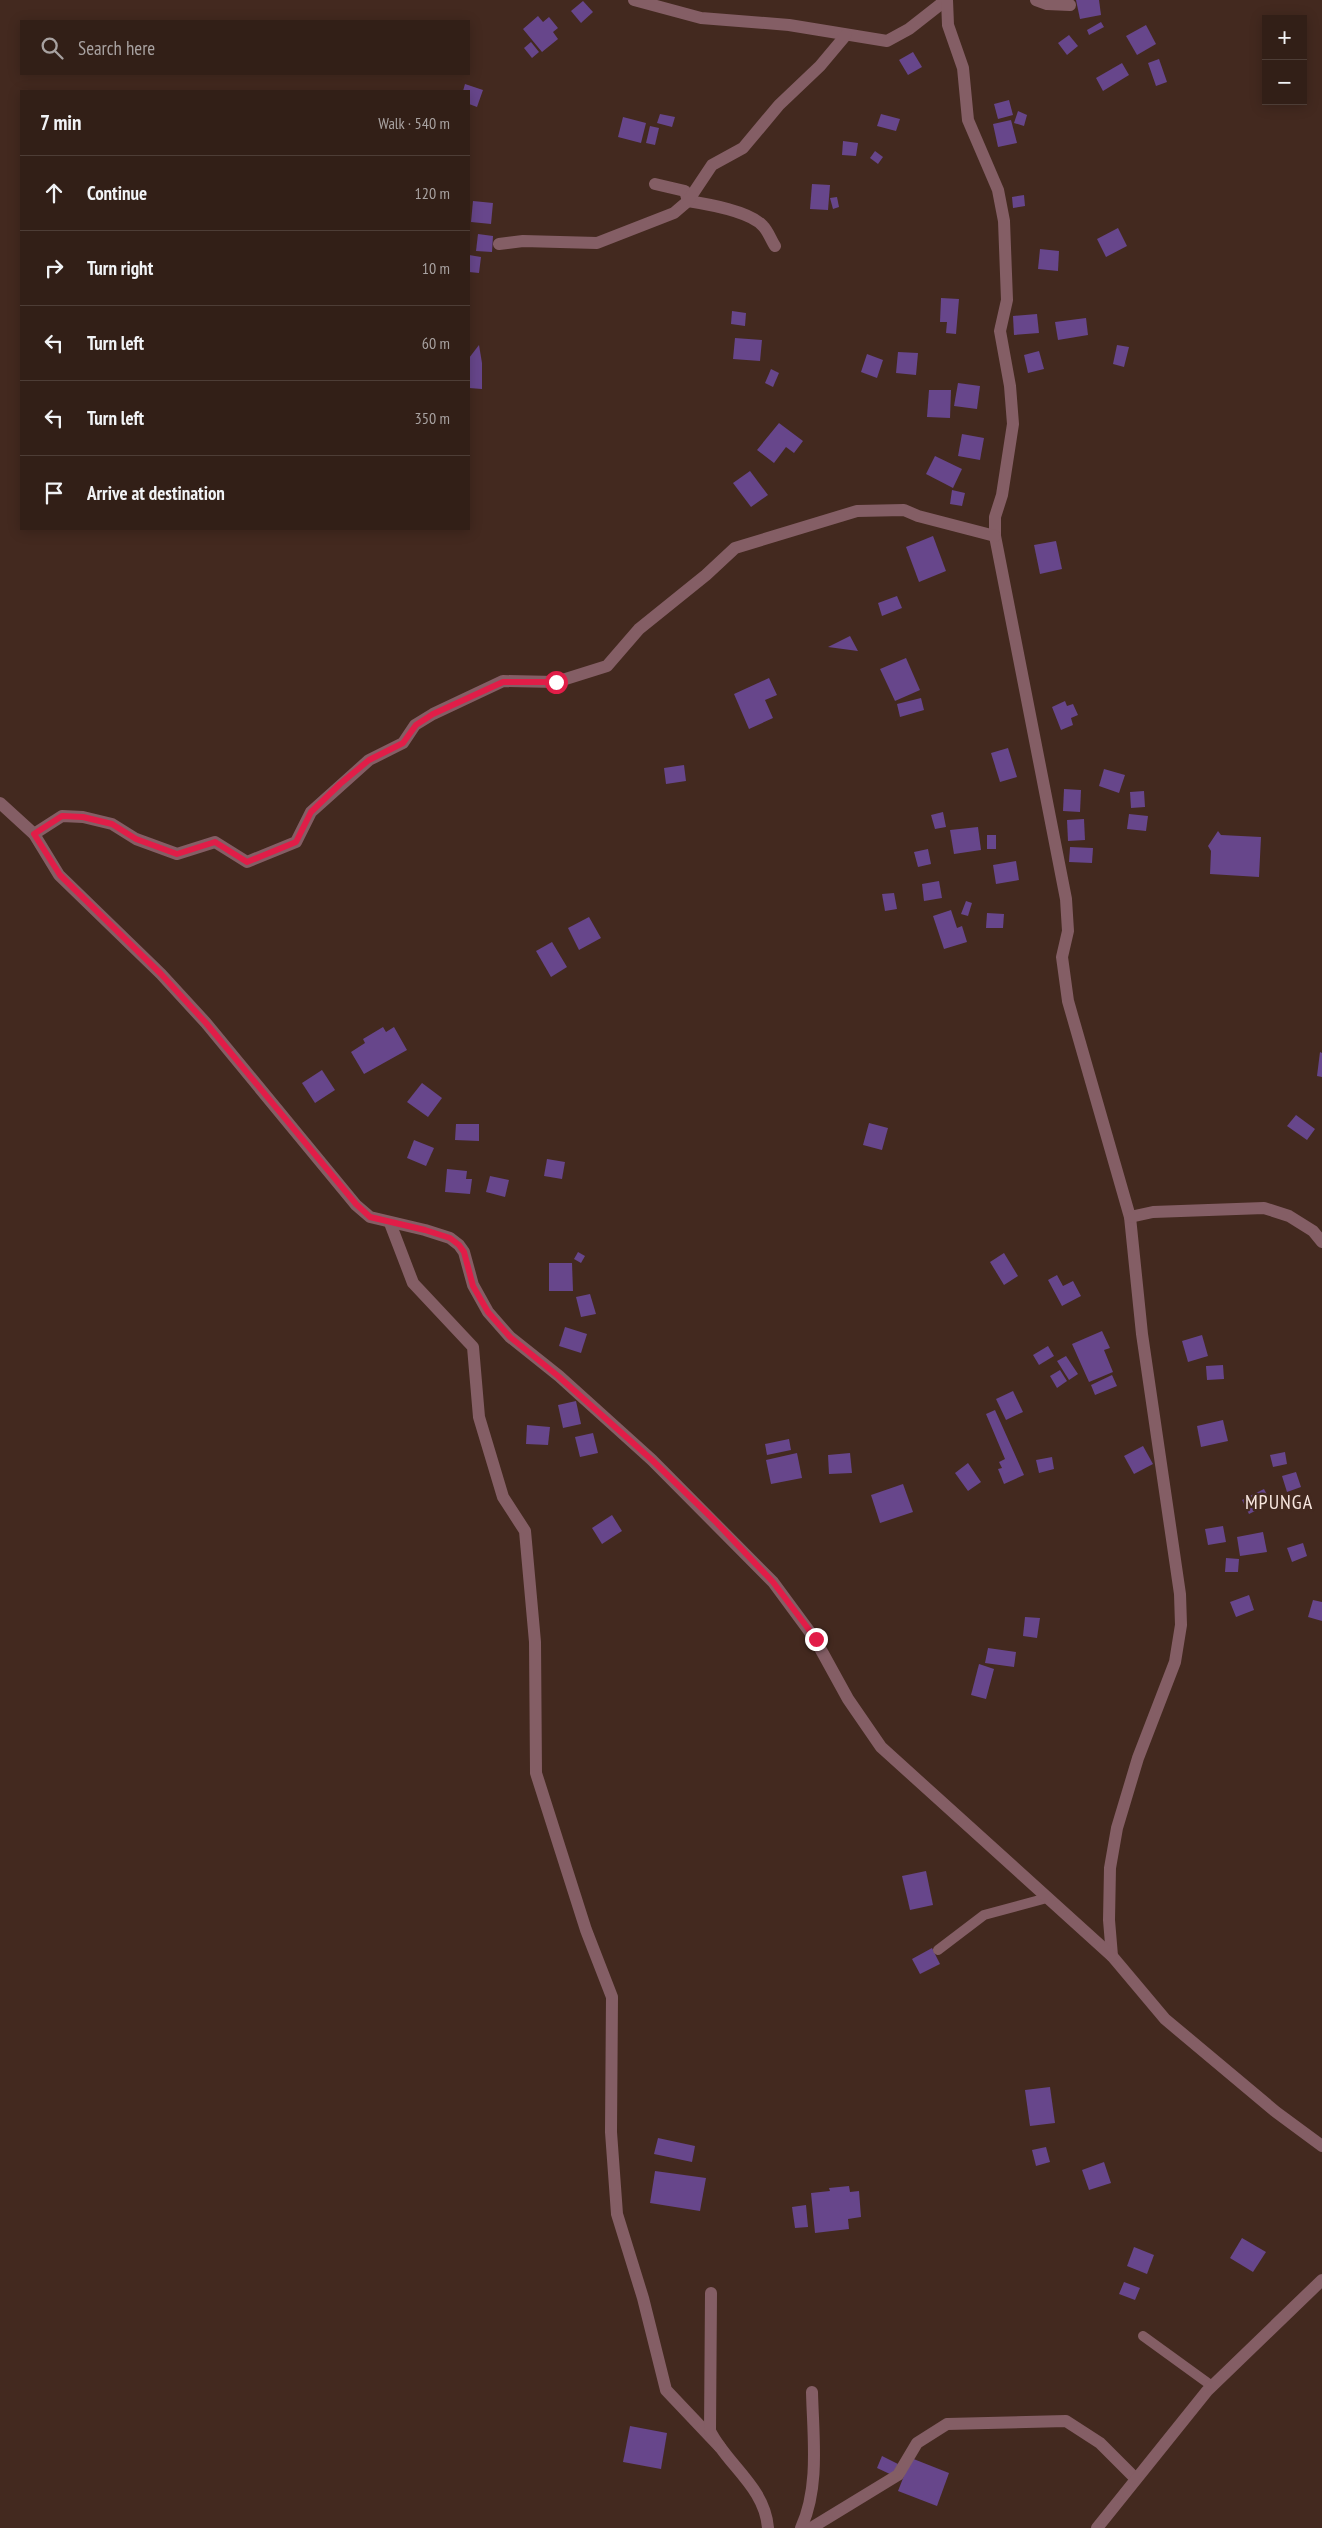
<!DOCTYPE html>
<meta charset="utf-8">
<style>
body{margin:0;font-family:"PT Sans Narrow",sans-serif;background:#3a2720;color:#f1f3f6}
.controls{position:absolute;right:15px;top:15px;display:grid;overflow:hidden;border-radius:0px;box-shadow:0 2px 12px #0003}
.controls button{width:45px;height:45px;display:grid;place-items:center;padding:0;border:0;border-bottom:1px solid #4d3d36;background:#321f17;color:#f1f3f6;font:25px sans-serif}
.stop{position:absolute;width:15px;height:15px;margin:-11px;border:4px solid #e11d48;border-radius:50%;background:#fff}
.stop.end{background:#e11d48;border-color:#fff;box-shadow:0 1px 5px #0008}
.list{margin:0;padding:0;list-style:none}
h2{display:flex;justify-content:space-between;align-items:center;height:65px;margin:0;padding:0 20px;font-size:21px}
h2 small{font-size:16px;font-weight:400;color:#a8a2a1}
.list li{display:grid;grid-template-columns:32px 1fr auto;gap:15px;align-items:center;box-sizing:border-box;height:75px;padding:0 20px;border-top:1px solid #4d3d36}
.list b{display:block;font-size:19px;white-space:nowrap}
.list em{font-size:16px;font-style:normal;color:#a8a2a1}
.icon{flex:none;width:28px;height:28px;fill:none;stroke:currentColor;stroke-width:2;stroke-linecap:round;stroke-linejoin:round}
.map{position:relative;flex:none;width:1322px;height:2528px;overflow:hidden}
.search{position:absolute;background:#321f17;box-shadow:0 2px 12px #0003;left:20px;top:20px;width:450px;height:55px;display:flex;align-items:center;gap:12px;box-sizing:border-box;padding:0 18px;border-radius:0px;color:#a8a2a1;font-size:19px}
.panel{position:absolute;background:#321f17;box-shadow:0 2px 12px #0003;left:20px;top:90px;width:450px;height:440px;border-radius:0px}
.map>svg:first-child{display:block}
</style>
<div class="map">
<svg width="1322" height="2528" viewBox="0 0 1322 2528">
<rect width="100%" height="100%" fill="#43291f"/>
<!-- building -->
<g fill="#67468b">
<path d="M1076 0H1099L1101 15 1080 19Z"/>
<path d="M583 1 593 12 581 23 571 11Z"/>
<path d="M538 16 543 22 549 17 558 28 553 32 558 39 542 52 523 29Z"/>
<path d="M1101 22 1104 27 1089 35 1087 30Z"/>
<path d="M1146 25 1156 44 1137 55 1126 36Z"/>
<path d="M1069 35 1078 46 1067 55 1058 43Z"/>
<path d="M531 42 539 52 532 58 524 48Z"/>
<path d="M913 52 922 67 908 75 899 60Z"/>
<path d="M1159 59 1167 82 1156 86 1148 63Z"/>
<path d="M1122 63 1129 75 1103 91 1096 78Z"/>
<path d="M465 84 483 90 477 107 469 104V91H463Z"/>
<path d="M1009 100 1013 115 998 119 994 104Z"/>
<path d="M1018 111 1027 115 1024 126 1014 123Z"/>
<path d="M660 114 675 117 672 127 657 123Z"/>
<path d="M881 114 900 119 896 131 877 126Z"/>
<path d="M623 117 646 123 641 143 618 137Z"/>
<path d="M1011 120 1017 143 998 147 993 124Z"/>
<path d="M650 126 659 128 655 145 646 143Z"/>
<path d="M843 141 858 143 856 156 842 155Z"/>
<path d="M875 151 883 157 878 164 870 158Z"/>
<path d="M812 184 830 185 828 210 810 209Z"/>
<path d="M1024 195 1025 206 1013 208 1012 197Z"/>
<path d="M837 197 839 207 833 209 830 198Z"/>
<path d="M473 201 493 203 491 224 471 222Z"/>
<path d="M1118 228 1127 246 1106 257 1097 239Z"/>
<path d="M478 234 493 236 492 252 476 251Z"/>
<path d="M1040 249 1059 251 1058 271 1038 269Z"/>
<path d="M469 255 481 257 479 273 469 272Z"/>
<path d="M941 298 959 299 956 334 946 333 947 322H940Z"/>
<path d="M732 311 746 313 745 326 731 324Z"/>
<path d="M1037 314 1039 333 1014 335 1013 316Z"/>
<path d="M1086 318 1088 335 1058 340 1055 322Z"/>
<path d="M735 338 762 340 760 361 733 359Z"/>
<path d="M479 345 482 363V389L469 388V358Z"/>
<path d="M1117 345 1129 347 1124 367 1113 364Z"/>
<path d="M1039 351 1044 369 1028 373 1024 355Z"/>
<path d="M898 352 918 353 916 375 896 373Z"/>
<path d="M867 354 883 360 877 378 861 372Z"/>
<path d="M771 369 779 373 773 387 765 383Z"/>
<path d="M958 383 980 386 977 409 954 406Z"/>
<path d="M929 390H951L950 418 927 417Z"/>
<path d="M779 423 803 441 794 453 786 447 774 463 757 450Z"/>
<path d="M962 434 984 438 980 460 958 456Z"/>
<path d="M935 456 962 469 953 488 926 474Z"/>
<path d="M750 471 768 495 751 507 733 483Z"/>
<path d="M952 490 965 493 962 506 950 504Z"/>
<path d="M933 536 946 571 919 582 906 547Z"/>
<path d="M1056 541 1062 569 1040 574 1034 545Z"/>
<path d="M897 596 902 608 882 616 878 603Z"/>
<path d="M850 636 858 651 828 647Z"/>
<path d="M906 658 920 690 895 701 880 669Z"/>
<path d="M769 678 777 695 765 700 773 718 749 729 734 694Z"/>
<path d="M921 698 924 710 900 717 897 704Z"/>
<path d="M1065 701 1067 706 1073 704 1078 715 1071 718 1073 725 1061 730 1052 707Z"/>
<path d="M1008 748 1017 777 1000 782 991 753Z"/>
<path d="M684 765 686 781 666 784 664 768Z"/>
<path d="M1104 769 1125 775 1119 793 1099 786Z"/>
<path d="M1064 789 1081 790 1080 812 1063 811Z"/>
<path d="M1144 791 1145 807 1131 808 1130 792Z"/>
<path d="M943 812 946 827 935 829 931 815Z"/>
<path d="M1129 814 1148 816 1146 831 1127 829Z"/>
<path d="M1084 819 1085 840 1068 841 1067 820Z"/>
<path d="M978 827 981 850 954 854 950 830Z"/>
<path d="M1218 831 1221 835 1261 837 1259 877 1210 874 1211 851 1208 846Z"/>
<rect x="987" y="835" width="9" height="14"/>
<path d="M1070 847 1093 848 1092 863 1069 862Z"/>
<path d="M928 849 931 864 918 867 914 852Z"/>
<path d="M1016 861 1019 880 996 884 993 865Z"/>
<path d="M939 881 942 898 924 901 922 884Z"/>
<path d="M894 893 897 909 885 911 882 894Z"/>
<path d="M966 901 972 903 968 916 961 914Z"/>
<path d="M951 910 957 928 962 926 967 942 944 949 933 916Z"/>
<path d="M987 913 1004 914 1003 928H986Z"/>
<path d="M589 917 601 938 579 950 568 928Z"/>
<path d="M552 942 567 967 551 977 536 951Z"/>
<path d="M383 1027 386 1032 394 1027 407 1050 364 1074 351 1052 365 1043 363 1039Z"/>
<path d="M1320 1052 1322 1053V1077L1317 1076Z"/>
<path d="M322 1070 335 1090 315 1103 302 1083Z"/>
<path d="M422 1083 442 1098 428 1117 407 1102Z"/>
<path d="M1296 1115 1315 1129 1307 1140 1287 1126Z"/>
<path d="M869 1123 888 1128 882 1150 863 1145Z"/>
<path d="M456 1124H479V1141L455 1140Z"/>
<path d="M414 1140 434 1148 426 1166 407 1158Z"/>
<path d="M547 1159 565 1162 562 1179 544 1176Z"/>
<path d="M447 1169 467 1171 466 1179H472L470 1194 445 1192Z"/>
<path d="M490 1176 509 1180 505 1197 486 1192Z"/>
<path d="M578 1252 585 1256 581 1263 574 1259Z"/>
<path d="M1004 1253 1018 1276 1004 1285 990 1262Z"/>
<path d="M549 1263H572L573 1291H549Z"/>
<path d="M1057 1275 1063 1286 1073 1281 1081 1296 1062 1306 1048 1280Z"/>
<path d="M590 1294 596 1314 581 1317 576 1297Z"/>
<path d="M565 1327 587 1334 581 1353 559 1346Z"/>
<path d="M1102 1331 1110 1348 1104 1350 1113 1372 1089 1382 1072 1344Z"/>
<path d="M1202 1335 1208 1356 1188 1362 1182 1341Z"/>
<path d="M1048 1346 1054 1356 1039 1365 1033 1355Z"/>
<path d="M1066 1356 1078 1374 1069 1380 1057 1361Z"/>
<path d="M1223 1365 1224 1379 1207 1380 1206 1366Z"/>
<path d="M1060 1370 1067 1381 1057 1388 1050 1376Z"/>
<path d="M1112 1375 1117 1386 1095 1395 1091 1385Z"/>
<path d="M1013 1391 1023 1412 1006 1420 996 1399Z"/>
<path d="M576 1401 581 1424 563 1428 558 1405Z"/>
<path d="M995 1410 1024 1475 1004 1484 998 1469 1002 1468 999 1462 1005 1459 986 1414Z"/>
<path d="M1223 1420 1228 1441 1201 1447 1197 1426Z"/>
<path d="M527 1425 550 1427 548 1445 526 1444Z"/>
<path d="M593 1433 598 1453 580 1457 575 1437Z"/>
<path d="M789 1439 791 1450 767 1455 765 1444Z"/>
<path d="M1143 1446 1153 1464 1134 1474 1124 1456Z"/>
<path d="M1285 1452 1287 1464 1273 1467 1270 1455Z"/>
<path d="M797 1453 802 1478 771 1484 766 1460Z"/>
<path d="M850 1453 852 1473 829 1474 828 1455Z"/>
<path d="M1052 1457 1054 1469 1039 1473 1036 1460Z"/>
<path d="M968 1463 981 1482 968 1491 955 1473Z"/>
<path d="M1296 1472 1301 1487 1287 1492 1282 1476Z"/>
<path d="M903 1484 913 1512 880 1523 871 1495Z"/>
<path d="M1264 1489 1271 1503 1249 1514 1242 1500Z"/>
<path d="M612 1515 622 1531 602 1544 592 1528Z"/>
<path d="M1223 1526 1226 1542 1208 1545 1205 1529Z"/>
<path d="M1263 1532 1267 1552 1240 1556 1237 1537Z"/>
<path d="M1303 1543 1307 1556 1292 1562 1287 1548Z"/>
<path d="M1226 1558 1239 1559 1238 1572H1225Z"/>
<path d="M1249 1595 1254 1610 1236 1617 1230 1602Z"/>
<path d="M1313 1600 1322 1602V1621L1308 1617Z"/>
<path d="M1025 1617 1040 1618 1037 1638 1023 1636Z"/>
<path d="M988 1648 1016 1652 1014 1667 985 1663Z"/>
<path d="M979 1664 994 1669 986 1699 971 1695Z"/>
<path d="M926 1871 933 1905 910 1910 902 1876Z"/>
<path d="M932 1948 940 1964 920 1974 912 1959Z"/>
<path d="M1050 2087 1055 2123 1030 2126 1025 2090Z"/>
<path d="M658 2138 695 2146 692 2162 654 2154Z"/>
<path d="M1046 2147 1050 2162 1036 2166 1032 2150Z"/>
<path d="M1104 2162 1111 2183 1089 2190 1082 2170Z"/>
<path d="M655 2171 706 2178 700 2211 650 2203Z"/>
<path d="M849 2186 850 2192 859 2191 861 2217 848 2219 849 2229 815 2233 811 2193 830 2191 829 2188Z"/>
<path d="M806 2205 808 2227 795 2228 792 2207Z"/>
<path d="M1242 2238 1266 2252 1253 2272 1230 2258Z"/>
<path d="M1134 2247 1154 2255 1147 2274 1127 2266Z"/>
<path d="M1124 2282 1140 2288 1135 2300 1119 2294Z"/>
<path d="M630 2426 667 2433 661 2469 623 2462Z"/>
<path d="M882 2456 898 2464 892 2475 877 2468Z"/>
<path d="M911 2458 949 2473 937 2506 898 2491Z"/>
</g>
<g fill="none" stroke-linecap="round" stroke-linejoin="round">
<!-- service -->
<g stroke="#845e65" stroke-width="10">
<path d="M938 1950 984 1915 1047 1898"/>
<path d="M1143 2336 1212 2386"/>
</g>
<!-- minor -->
<g stroke="#845e65" stroke-width="12">
<path d="M634 0 701 18 789 25 887 41 909 29 946 0"/>
<path d="M947 0 948 25 963 68 968 120 998 190 1004 221 1007 300 1000 331 1010 386 1013 424 1002 495 995 517V536L1066 899 1068 931 1062 957 1068 1001 1130 1217 1142 1334 1180 1594 1181 1625 1175 1662 1138 1758 1117 1828 1110 1868 1109 1920 1112 1956 1165 2019 1276 2112 1322 2146"/>
<path d="M1036 0 1047 4 1070 5"/>
<path d="M655 184 685 191 688 201C707 204 750 211 763 226 768 231 771 240 775 246"/>
<path d="M499 244 523 241 597 243 674 213 688 201 712 165 743 148 779 105 820 66 846 35"/>
<path d="M0 803 34 834 59 875 161 974 206 1023 356 1205 370 1217 425 1230 450 1238 459 1245 464 1252 473 1285 488 1312 510 1337 559 1376 652 1460 773 1582 815 1639 848 1699 881 1747 1112 1956"/>
<path d="M34 834 62 816 83 817 112 824 136 839 177 854 215 842 247 862 296 842 311 812 369 760 403 743 415 725 433 714 503 681 556 682 607 666 639 629 706 575 735 548 857 511 904 510 918 516 995 536"/>
<path d="M1130 1217 1153 1212 1264 1208 1289 1216 1313 1231 1322 1242"/>
<path d="M390 1223 413 1283 473 1347 479 1417 503 1497 525 1531 535 1642 536 1773 586 1930 612 1997 611 2132 617 2214 643 2298 666 2390 720 2447"/>
<path d="M711 2293 710 2431C727 2465 765 2487 768 2528"/>
<path d="M801 2528C820 2487 813 2436 812 2392"/>
<path d="M811 2528 898 2475 917 2443 947 2424 1066 2421 1100 2443 1136 2479"/>
<path d="M1097 2528 1207 2391 1322 2280"/>
</g>
</g>
<g fill="none" stroke-linecap="round" stroke-linejoin="round">
<!-- route -->
<path stroke="#e11d48" stroke-width="6" d="M556 682H503L433 714 416 725 403 743 369 760 340 784 311 812 296 842 247 862 215 842 177 854 136 839 112 824 83 817 62 816 34 834 60 875 161 974 206 1023 356 1204 370 1217 425 1230 450 1238 459 1245 464 1252 473 1286 488 1312 510 1337 558 1376 652 1460 715 1521 773 1582 816 1639"/>
</g>
<g text-anchor="middle" stroke-width="5" stroke-linejoin="round" paint-order="stroke">
<!-- quarter labels -->
<g font-size="20" letter-spacing="1" fill="#f7e6df" stroke="#43291f">
<text x="1279" y="1509">MPUNGA</text>
</g>
</g>
</svg>
<div class="controls">
<button>+</button>
<button>−</button>
</div>
<div class="stop" style="left:556px;top:682px"></div>
<div class="stop end" style="left:816px;top:1639px"></div>
<div class="search"><svg class="icon" aria-label="search" viewBox="0 0 24 24"><circle cx="10" cy="10" r="6"/><path d="M15 15l6 6"/></svg>Search here</div>
<section class="panel">
<h2>7 min<small>Walk · 540 m</small></h2>
<ul class="list">
<li><svg class="icon" aria-label="ahead" viewBox="0 0 24 24"><path d="M12 20V5M6 11l6-6 6 6"/></svg><div><b>Continue</b></div><em>120 m</em></li>
<li><svg class="icon" aria-label="right" viewBox="0 0 24 24"><path d="M7 20v-9h11M14 6l5 5-5 5"/></svg><div><b>Turn right</b></div><em>10 m</em></li>
<li><svg class="icon" aria-label="left" viewBox="0 0 24 24"><path d="M17 20v-9H6M10 6l-5 5 5 5"/></svg><div><b>Turn left</b></div><em>60 m</em></li>
<li><svg class="icon" aria-label="left" viewBox="0 0 24 24"><path d="M17 20v-9H6M10 6l-5 5 5 5"/></svg><div><b>Turn left</b></div><em>350 m</em></li>
<li><svg class="icon" aria-label="arrive" viewBox="0 0 24 24"><path d="M6 21V4h12l-3 4 3 4H6"/></svg><div><b>Arrive at destination</b></div></li>
</ul>
</section>
</div>
